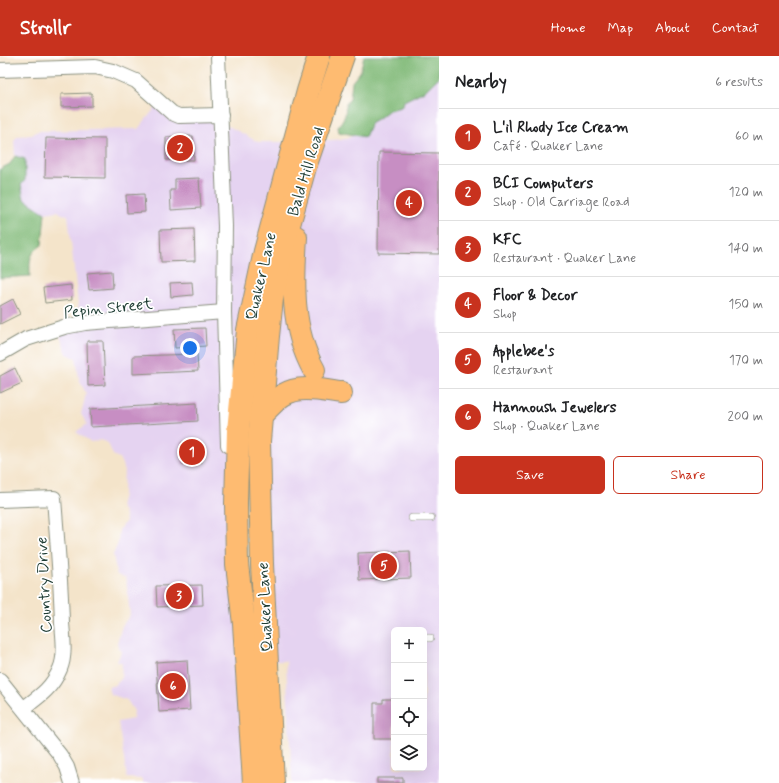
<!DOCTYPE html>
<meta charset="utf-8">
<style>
body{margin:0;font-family:Mynerve,sans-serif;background:#f6f6f6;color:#202124}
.controls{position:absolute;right:12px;bottom:12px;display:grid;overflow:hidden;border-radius:6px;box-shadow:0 4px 16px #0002}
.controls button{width:36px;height:36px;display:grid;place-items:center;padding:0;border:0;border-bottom:1px solid #e0e0e0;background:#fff;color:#202124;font:20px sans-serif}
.you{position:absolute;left:190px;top:292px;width:14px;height:14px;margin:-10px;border:3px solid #fff;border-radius:50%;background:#1a73e8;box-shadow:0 0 0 6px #1a73e833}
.badge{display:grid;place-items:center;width:26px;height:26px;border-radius:50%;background:#c8321e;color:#fff;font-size:13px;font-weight:700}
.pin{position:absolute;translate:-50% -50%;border:2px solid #fff;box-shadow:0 1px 4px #0006}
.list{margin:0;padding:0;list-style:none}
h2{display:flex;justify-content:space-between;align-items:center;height:52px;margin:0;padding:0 16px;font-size:17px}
h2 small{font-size:13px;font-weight:400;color:#757577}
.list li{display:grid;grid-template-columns:26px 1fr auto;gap:12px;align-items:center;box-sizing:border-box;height:56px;padding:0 16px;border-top:1px solid #e0e0e0}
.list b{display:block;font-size:15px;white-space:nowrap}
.list p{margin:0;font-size:13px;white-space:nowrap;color:#757577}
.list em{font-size:13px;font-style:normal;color:#757577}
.actions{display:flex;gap:8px;padding:12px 16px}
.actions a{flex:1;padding:9px 0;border:1px solid #c8321e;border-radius:6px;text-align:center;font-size:14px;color:#c8321e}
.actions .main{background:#c8321e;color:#fff}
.icon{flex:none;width:22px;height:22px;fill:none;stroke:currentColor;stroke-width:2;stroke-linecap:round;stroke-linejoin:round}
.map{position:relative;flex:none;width:439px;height:727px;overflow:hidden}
header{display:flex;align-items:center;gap:24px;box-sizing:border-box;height:56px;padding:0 20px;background:#c8321e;color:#fff}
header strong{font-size:19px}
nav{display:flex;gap:22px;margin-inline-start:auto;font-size:14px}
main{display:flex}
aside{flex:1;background:#fff}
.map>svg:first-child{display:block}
</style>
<header>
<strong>Strollr</strong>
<nav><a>Home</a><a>Map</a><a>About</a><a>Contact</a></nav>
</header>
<main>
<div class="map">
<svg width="439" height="727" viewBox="0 0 439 727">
<rect width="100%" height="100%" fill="#fff"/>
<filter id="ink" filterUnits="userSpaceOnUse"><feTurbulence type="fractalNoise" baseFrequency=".025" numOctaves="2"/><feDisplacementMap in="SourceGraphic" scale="8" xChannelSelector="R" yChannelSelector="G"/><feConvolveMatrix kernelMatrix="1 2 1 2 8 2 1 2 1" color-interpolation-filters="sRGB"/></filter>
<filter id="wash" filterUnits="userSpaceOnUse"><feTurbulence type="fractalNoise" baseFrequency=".012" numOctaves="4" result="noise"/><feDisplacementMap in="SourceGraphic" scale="16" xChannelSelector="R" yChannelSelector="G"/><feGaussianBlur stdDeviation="0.9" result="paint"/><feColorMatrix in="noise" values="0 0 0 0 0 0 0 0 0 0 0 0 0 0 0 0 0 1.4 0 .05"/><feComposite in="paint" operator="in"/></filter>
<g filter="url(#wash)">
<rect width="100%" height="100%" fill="#f4e4ca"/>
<!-- built -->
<path fill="#e5d3f1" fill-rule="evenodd" d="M439 21V727H292L286 605H267L244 306V727H143V723L127 722 118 666 133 663 134 655 127 644 110 638 108 631 115 629 121 623 122 606H117L121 596 117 587 122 570 130 559 126 522 117 519 113 499 118 487 119 474 126 465 124 456 120 450 123 439 124 412 119 402 113 399 108 387 101 384 91 386 76 376 87 368 81 358 86 338 79 323 76 302 67 298 58 275 80 266 68 159 62 158 58 155 45 157 24 143 21 129 25 103 15 100 14 84 18 80 32 79 38 75 138 73 156 51 223 67 258 86H298L347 83 371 66 379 62 389 54 401 51 404 45 426 34ZM394 574H424V712H394Z"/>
<!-- forest -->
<g fill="#81ba78" stroke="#507c56">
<path d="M364 0H439V21L426 34 404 45 401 51 389 54 379 62 371 66 365 81 339 76 338 71 345 60 346 48 350 43 352 26 360 16Z"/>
<path d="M15 100 25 103V124L21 129 24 143 45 157 42 189C28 199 30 204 30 220L0 222V113L10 108Z"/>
</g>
<g id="blocks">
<!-- building -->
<g fill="#c78ec3">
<path d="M92 37V50L61 51V38Z"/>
<path d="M193 80 194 104H166V81Z"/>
<path d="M46 82 105 83V122L45 121Z"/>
<path d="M379 96 439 97V198L378 197Z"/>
<path d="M199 122 201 152 171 154 170 134H175V123Z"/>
<path d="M144 138 145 156 127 157 126 139Z"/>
<path d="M194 173 195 205 161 206 160 174Z"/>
<path d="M112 215 113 232 89 234 87 217Z"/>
<path d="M192 226 193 239 171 241 170 227Z"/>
<path d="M71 229 72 244 45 247 43 232Z"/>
<path d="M13 243 20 258 0 268V250Z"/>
<path d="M205 272 206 290 175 292 174 273Z"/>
<path d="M87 285H103L105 329 88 330Z"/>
<path d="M197 298 198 315 133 318V300Z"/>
<path d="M15 312 22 327 0 337V320Z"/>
<path d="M197 347 198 365 91 371 90 353Z"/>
<path d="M200 385 201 407 183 408 182 386Z"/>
<path d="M410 495 411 522 359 524 358 497Z"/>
<path d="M202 529 203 549 157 551 156 530Z"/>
<path d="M187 604 190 654 159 656 156 606Z"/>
<path d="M383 643H394V683H374V647H383Z"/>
<rect x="377" y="722" width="26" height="5"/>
</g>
</g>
</g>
<g filter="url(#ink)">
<use href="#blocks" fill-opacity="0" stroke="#8a907f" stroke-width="1"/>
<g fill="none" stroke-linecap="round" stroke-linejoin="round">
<!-- lane casing -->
<g stroke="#8a907f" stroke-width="8">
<g id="lane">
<path d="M412 462H431"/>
<path d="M424 582H430"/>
</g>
</g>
<!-- street casing -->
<g stroke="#8a907f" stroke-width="16">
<g id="street">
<path d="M218 0 225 170 224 256 228 389"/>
<path d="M0 14 95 11 113 15 136 25 172 57 179 60 221 59"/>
<path d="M0 298 26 283 64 271 85 267 224 256"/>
<path d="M0 444 54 442C57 484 61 525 62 567 63 581 66 599 60 613 52 632 40 640 24 652"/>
<path d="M0 624 60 699 67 711 72 727"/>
</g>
</g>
<!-- primary casing -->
<g stroke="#8a907f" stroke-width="24">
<g id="primary">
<path d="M296 181C293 226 291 273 314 314"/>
<path d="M260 360C268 353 275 344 283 339 300 328 324 335 341 337"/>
<path d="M254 727 244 568 237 508 236 447 238 375 248 274 265 195 308 35 319 0"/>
<path d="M273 727 262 508 259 385 268 280 272 243 285 183 305 111 343 0"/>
</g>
</g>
<!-- lane -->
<use href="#lane" stroke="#fff" stroke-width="7"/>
<!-- street -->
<use href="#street" stroke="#fff" stroke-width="14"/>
<!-- primary -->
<use href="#primary" stroke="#febb71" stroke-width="22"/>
</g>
</g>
<g text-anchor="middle" stroke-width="3.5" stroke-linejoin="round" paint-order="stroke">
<!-- street labels -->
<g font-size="16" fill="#1f3d34" stroke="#fff">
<text transform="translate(305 115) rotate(-73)" y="6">Bald Hill Road</text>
<text transform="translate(260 220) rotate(-77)" y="6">Quaker Lane</text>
<text transform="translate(108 251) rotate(-6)" y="6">Pepin Street</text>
<text transform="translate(43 529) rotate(-93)" y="6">Country Drive</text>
<text transform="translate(264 551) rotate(-93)" y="6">Quaker Lane</text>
</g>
</g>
</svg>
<div class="controls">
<button>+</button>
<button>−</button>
<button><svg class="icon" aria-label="locate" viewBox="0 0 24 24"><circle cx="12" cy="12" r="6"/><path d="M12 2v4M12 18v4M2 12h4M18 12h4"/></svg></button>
<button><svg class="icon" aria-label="layers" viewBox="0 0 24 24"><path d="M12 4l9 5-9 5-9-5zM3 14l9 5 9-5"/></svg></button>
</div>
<div class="you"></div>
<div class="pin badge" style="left:192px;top:396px">1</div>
<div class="pin badge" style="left:180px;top:92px">2</div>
<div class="pin badge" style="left:179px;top:540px">3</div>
<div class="pin badge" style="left:409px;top:147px">4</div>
<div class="pin badge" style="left:384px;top:510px">5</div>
<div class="pin badge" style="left:173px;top:630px">6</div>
</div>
<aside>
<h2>Nearby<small>6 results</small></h2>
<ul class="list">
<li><span class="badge">1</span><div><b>L'il Rhody Ice Cream</b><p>Café · Quaker Lane</p></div><em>60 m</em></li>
<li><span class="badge">2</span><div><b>BCI Computers</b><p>Shop · Old Carriage Road</p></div><em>120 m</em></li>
<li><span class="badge">3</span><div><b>KFC</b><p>Restaurant · Quaker Lane</p></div><em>140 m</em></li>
<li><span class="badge">4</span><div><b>Floor &amp; Decor</b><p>Shop</p></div><em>150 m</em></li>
<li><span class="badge">5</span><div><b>Applebee's</b><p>Restaurant</p></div><em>170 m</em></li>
<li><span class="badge">6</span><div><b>Hannoush Jewelers</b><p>Shop · Quaker Lane</p></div><em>200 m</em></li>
</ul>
<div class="actions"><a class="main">Save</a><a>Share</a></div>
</aside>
</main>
